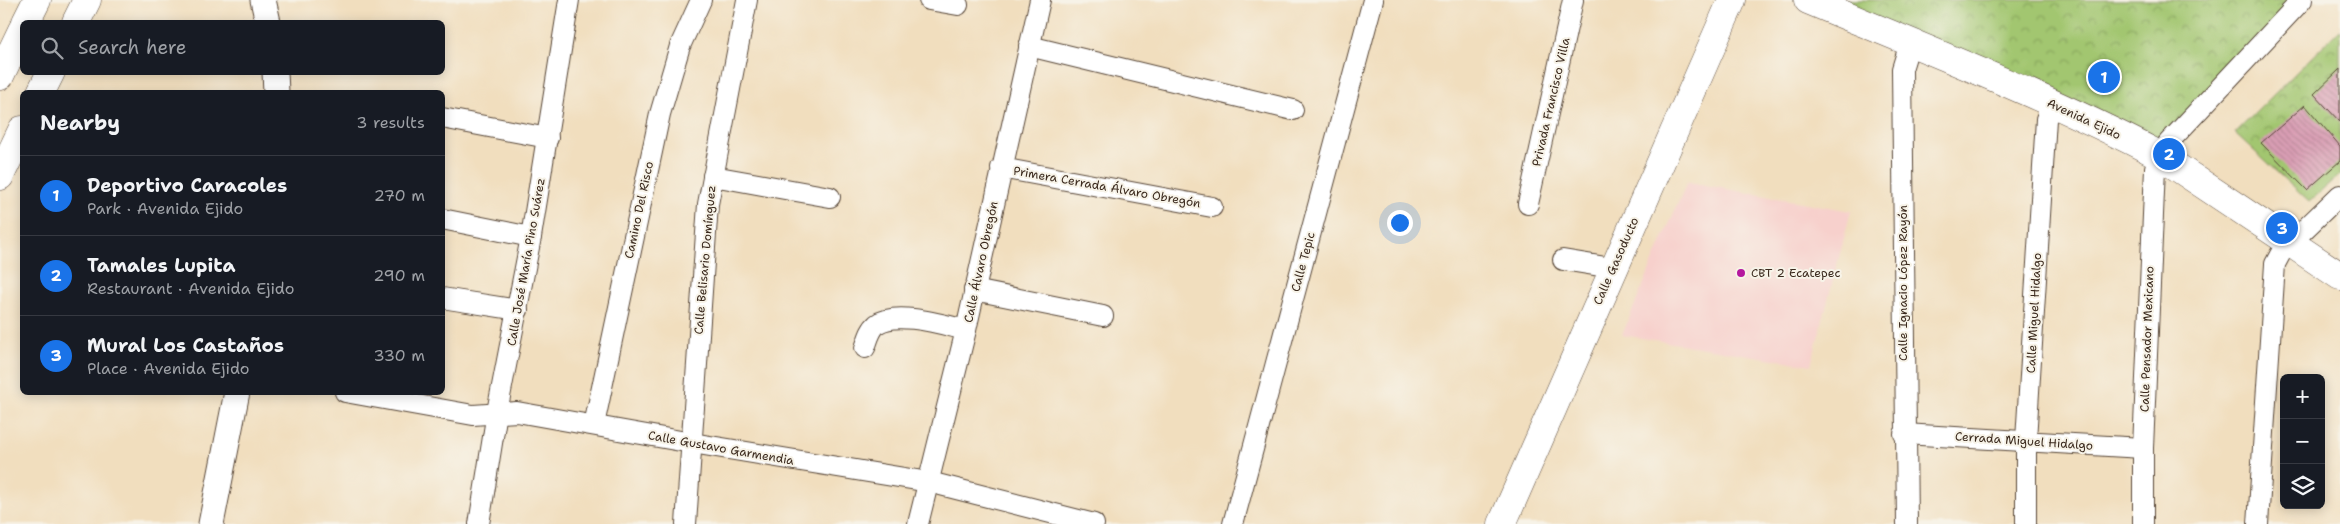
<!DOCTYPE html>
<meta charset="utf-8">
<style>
body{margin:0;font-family:"Shantell Sans",sans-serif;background:#242831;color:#f1f3f6}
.controls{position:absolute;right:15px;bottom:15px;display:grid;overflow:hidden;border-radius:8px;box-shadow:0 2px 12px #0003}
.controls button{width:45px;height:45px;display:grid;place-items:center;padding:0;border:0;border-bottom:1px solid #363941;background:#171b24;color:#f1f3f6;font:25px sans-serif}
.you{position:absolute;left:1399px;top:222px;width:18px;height:18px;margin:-12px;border:4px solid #fff;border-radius:50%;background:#1a73e8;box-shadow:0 0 0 8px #1a73e833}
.badge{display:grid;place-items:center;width:32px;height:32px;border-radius:50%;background:#1a73e8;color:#fff;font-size:16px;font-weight:700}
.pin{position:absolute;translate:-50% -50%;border:2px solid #fff;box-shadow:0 1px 5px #0006}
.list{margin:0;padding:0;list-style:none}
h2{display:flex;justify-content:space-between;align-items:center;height:65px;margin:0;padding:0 20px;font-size:21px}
h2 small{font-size:16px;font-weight:400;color:#9ea1a6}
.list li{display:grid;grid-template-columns:32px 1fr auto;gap:15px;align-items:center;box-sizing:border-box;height:80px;padding:0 20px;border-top:1px solid #363941}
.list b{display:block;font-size:19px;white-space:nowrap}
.list p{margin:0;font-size:16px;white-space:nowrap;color:#9ea1a6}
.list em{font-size:16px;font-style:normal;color:#9ea1a6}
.icon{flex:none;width:28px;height:28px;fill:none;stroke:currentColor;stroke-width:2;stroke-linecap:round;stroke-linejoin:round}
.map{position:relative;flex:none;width:2340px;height:524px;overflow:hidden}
.search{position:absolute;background:#171b24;box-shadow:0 2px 12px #0003;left:20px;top:20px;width:425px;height:55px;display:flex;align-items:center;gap:12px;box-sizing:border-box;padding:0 18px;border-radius:8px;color:#9ea1a6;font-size:19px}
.panel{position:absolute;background:#171b24;box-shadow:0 2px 12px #0003;left:20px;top:90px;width:425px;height:305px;border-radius:8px}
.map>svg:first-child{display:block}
</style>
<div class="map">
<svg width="2340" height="524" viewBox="0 0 2340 524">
<defs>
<pattern id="park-crowns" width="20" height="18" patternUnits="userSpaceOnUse" patternTransform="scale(1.25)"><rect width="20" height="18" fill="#a2c670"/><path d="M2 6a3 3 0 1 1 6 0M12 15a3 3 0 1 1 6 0" fill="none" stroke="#85a15b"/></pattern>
<pattern id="building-back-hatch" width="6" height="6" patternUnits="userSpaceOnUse" patternTransform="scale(1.25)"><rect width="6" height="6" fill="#da9fb5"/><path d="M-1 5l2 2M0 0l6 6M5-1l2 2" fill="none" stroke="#b28293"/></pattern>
</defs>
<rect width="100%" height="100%" fill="#f7f3e8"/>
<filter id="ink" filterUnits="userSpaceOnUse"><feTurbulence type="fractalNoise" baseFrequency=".02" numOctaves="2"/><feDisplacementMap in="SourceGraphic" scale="10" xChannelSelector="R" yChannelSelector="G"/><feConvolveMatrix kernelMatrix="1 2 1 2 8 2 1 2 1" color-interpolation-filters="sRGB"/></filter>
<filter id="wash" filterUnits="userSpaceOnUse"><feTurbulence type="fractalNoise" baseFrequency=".0096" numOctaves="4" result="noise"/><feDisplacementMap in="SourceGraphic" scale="20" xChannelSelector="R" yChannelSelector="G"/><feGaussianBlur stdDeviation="1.12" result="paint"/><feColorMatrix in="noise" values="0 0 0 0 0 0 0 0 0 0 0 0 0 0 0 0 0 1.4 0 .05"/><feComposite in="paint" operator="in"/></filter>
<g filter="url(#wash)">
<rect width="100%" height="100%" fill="#f1debe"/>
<!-- built -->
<path fill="#f7d0cc" d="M1687 182 1851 211 1811 365 1622 335Z"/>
<!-- park -->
<g fill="url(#park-crowns)" stroke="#6e7847">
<path d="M1819 0H2295L2150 154Z"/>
<path d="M2340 29V175L2309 202 2235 133Z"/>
</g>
<g id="blocks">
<!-- building -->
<g fill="url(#building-back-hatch)">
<path d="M2340 69V122L2314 94Z"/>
<path d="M2305 105 2340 146V161L2307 190 2261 143Z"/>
</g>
</g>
</g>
<g filter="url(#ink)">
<use href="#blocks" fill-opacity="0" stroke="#564536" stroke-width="1"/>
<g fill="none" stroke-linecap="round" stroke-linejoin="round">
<!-- minor casing -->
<g stroke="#564536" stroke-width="22">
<g id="minor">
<path d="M929 0 958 5"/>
<path d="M1029 46 1293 110"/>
<path d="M442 118 548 138"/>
<path d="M1001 168 1212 207"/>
<path d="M713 176 830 197"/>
<path d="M1528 204 1573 0"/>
<path d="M442 219 531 237"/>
<path d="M1563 260 1612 268"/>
<path d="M974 290 1103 316"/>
<path d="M442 298 518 310"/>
<path d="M865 348C868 340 870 330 877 324 896 310 944 325 966 330"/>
<path d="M345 392 473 415 517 412 692 443 929 482 1094 524"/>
<path d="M594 425 660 114 680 46 701 0"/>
<path d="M1904 434 2143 448"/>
<path d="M479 524 497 412 531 237 569 0"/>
<path d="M686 524 708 204 747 0"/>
<path d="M918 524 966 330 1040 0"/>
<path d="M1233 524 1373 0"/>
<path d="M1907 524 1902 69 1910 43"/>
<path d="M2026 524V440L2046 119 2053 104"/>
<path d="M2143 524V448L2155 168 2159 155 2169 142 2302 0"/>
<path d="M2258 524 2275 264 2282 251 2340 195"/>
</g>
</g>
<!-- tertiary casing -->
<g stroke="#564536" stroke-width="27">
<g id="tertiary">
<path d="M263 0 268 22"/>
<path d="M275 72 276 92"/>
<path d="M211 524 237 392"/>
</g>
</g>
<!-- secondary casing -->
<g stroke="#564536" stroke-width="29">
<g id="secondary">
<path d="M1808 0C1926 49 2046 96 2159 155L2340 276"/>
<path d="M1502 524 1732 0"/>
</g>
</g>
<!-- motorway casing -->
<g stroke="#564536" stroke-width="29">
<g id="motorway">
<path d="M26 22 37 0"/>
<path d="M76 22 87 0"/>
<path d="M0 76 22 30"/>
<path d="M41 92 51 72"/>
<path d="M0 176 22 130"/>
</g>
</g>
<!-- minor -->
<use href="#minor" stroke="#fff" stroke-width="20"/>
<!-- tertiary -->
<use href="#tertiary" stroke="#fff" stroke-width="25"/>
<!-- secondary -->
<use href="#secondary" stroke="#fff" stroke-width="28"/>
<!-- motorway -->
<use href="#motorway" stroke="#fff" stroke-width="28"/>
</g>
</g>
<!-- markers -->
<circle fill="#b5179e" stroke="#f7f3e8" stroke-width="2" cx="1741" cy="273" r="5"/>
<g text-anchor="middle" stroke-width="4" stroke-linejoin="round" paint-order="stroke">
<!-- street labels -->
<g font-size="12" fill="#3b2a1e" stroke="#f7f3e8">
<text transform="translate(1551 102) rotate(-77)" y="4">Privada Francisco Villa</text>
<text transform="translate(2084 119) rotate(25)" y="4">Avenida Ejido</text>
<text transform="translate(1107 187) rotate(10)" y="4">Primera Cerrada Álvaro Obregón</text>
<text transform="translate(639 210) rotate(-78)" y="4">Camino Del Risco</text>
<text transform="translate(705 260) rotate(-85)" y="4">Calle Belisario Domínguez</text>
<text transform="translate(1616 261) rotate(-66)" y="4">Calle Gasoducto</text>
<text transform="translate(526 262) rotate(-80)" y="4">Calle José María Pino Suárez</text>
<text transform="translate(981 262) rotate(-78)" y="4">Calle Álvaro Obregón</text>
<text transform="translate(1303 262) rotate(-75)" y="4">Calle Tepic</text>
<text transform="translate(1903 283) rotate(-90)" y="4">Calle Ignacio López Rayón</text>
<text transform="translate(2034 313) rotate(-87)" y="4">Calle Miguel Hidalgo</text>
<text transform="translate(2147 339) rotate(-88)" y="4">Calle Pensador Mexicano</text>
<text transform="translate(2024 441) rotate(4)" y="4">Cerrada Miguel Hidalgo</text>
<text transform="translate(721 448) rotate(10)" y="4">Calle Gustavo Garmendia</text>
</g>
<!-- poi labels -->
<g font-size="12" fill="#3b2a1e" stroke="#f7f3e8" text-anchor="start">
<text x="1751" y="277">CBT 2 Ecatepec</text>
</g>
</g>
</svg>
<div class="controls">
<button>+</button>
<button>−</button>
<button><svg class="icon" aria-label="layers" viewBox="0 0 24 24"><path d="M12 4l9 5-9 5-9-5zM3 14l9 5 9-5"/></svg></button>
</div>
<div class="you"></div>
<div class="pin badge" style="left:2104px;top:77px">1</div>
<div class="pin badge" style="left:2169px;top:154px">2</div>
<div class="pin badge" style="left:2282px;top:228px">3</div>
<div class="search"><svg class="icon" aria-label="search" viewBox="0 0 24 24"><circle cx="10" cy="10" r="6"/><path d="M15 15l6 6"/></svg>Search here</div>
<section class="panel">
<h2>Nearby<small>3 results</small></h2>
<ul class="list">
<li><span class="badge">1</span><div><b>Deportivo Caracoles</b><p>Park · Avenida Ejido</p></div><em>270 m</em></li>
<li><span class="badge">2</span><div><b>Tamales Lupita</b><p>Restaurant · Avenida Ejido</p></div><em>290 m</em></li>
<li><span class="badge">3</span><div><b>Mural Los Castaños</b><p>Place · Avenida Ejido</p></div><em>330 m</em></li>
</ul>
</section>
</div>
